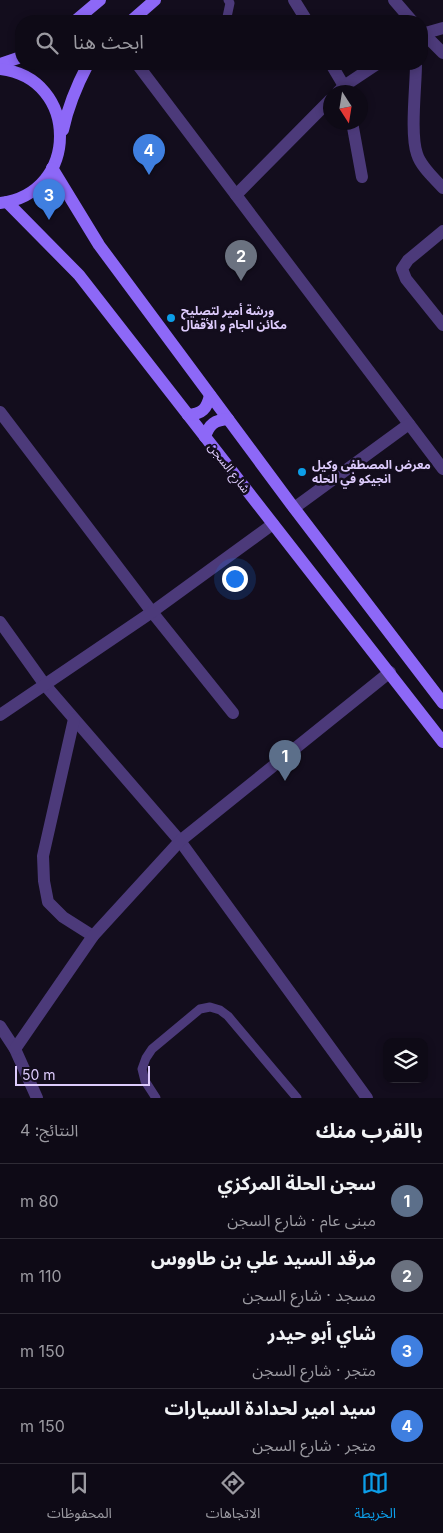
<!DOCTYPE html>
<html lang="ar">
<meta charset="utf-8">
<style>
body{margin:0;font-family:Inter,"Noto Sans Arabic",sans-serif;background:#17131f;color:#f1f3f6;direction:rtl}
.controls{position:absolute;right:15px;bottom:15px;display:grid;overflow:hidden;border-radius:10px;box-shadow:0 2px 8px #0003}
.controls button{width:45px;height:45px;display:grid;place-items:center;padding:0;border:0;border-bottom:1px solid #2e2b35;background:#0e0a16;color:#f1f3f6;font:25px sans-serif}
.compass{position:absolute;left:323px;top:85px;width:45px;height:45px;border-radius:50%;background:#0e0a16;box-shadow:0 2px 8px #0003;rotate:168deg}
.scale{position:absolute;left:15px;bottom:12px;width:135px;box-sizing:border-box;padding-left:5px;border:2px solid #ddcbfc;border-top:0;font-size:14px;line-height:18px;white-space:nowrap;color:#ddcbfc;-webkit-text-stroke:4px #130d1d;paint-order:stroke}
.you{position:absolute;left:234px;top:578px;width:18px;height:18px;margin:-12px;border:4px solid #fff;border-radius:50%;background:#1a73e8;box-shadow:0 0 0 8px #1a73e833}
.badge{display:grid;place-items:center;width:32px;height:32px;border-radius:50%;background:#0c9ee8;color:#fff;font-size:16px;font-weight:700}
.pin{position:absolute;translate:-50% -41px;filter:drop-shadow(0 1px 2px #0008)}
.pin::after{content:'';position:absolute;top:26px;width:18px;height:15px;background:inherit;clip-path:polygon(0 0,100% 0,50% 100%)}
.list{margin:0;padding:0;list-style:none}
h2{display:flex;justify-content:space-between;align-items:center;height:65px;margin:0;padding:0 20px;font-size:21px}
h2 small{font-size:16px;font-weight:400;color:#9b9aa1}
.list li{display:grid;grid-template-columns:32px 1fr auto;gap:15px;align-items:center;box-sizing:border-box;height:75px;padding:0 20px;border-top:1px solid #2e2b35}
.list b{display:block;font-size:19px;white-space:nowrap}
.list p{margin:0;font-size:16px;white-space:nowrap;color:#9b9aa1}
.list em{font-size:16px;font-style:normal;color:#9b9aa1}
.icon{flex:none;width:28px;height:28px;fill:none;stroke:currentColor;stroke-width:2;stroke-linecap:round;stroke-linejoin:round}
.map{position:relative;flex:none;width:443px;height:1098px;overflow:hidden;direction:ltr}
.search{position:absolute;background:#0e0a16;box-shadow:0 2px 8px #0003;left:15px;right:15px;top:15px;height:55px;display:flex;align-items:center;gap:12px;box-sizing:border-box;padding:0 18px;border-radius:20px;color:#9b9aa1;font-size:19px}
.sheet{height:365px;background:#0e0a16}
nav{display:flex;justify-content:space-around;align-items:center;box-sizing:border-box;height:70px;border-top:1px solid #2e2b35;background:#0e0a16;font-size:14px;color:#9b9aa1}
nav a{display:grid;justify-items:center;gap:2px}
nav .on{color:#0c9ee8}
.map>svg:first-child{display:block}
</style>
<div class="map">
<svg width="443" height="1098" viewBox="0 0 443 1098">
<rect width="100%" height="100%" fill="#130d1d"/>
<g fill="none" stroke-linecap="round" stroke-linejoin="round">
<!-- lane -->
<g stroke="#4c3a7a" stroke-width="9">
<path d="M227 17 230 3 228 0"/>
<path d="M156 1098 145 1081 142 1069 146 1058 152 1049 200 1009 210 1007 220 1010 228 1016 297 1098"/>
</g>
<!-- street -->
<g stroke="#4c3a7a" stroke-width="12">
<path d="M294 0 307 21"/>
<path d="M394 0 412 21"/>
<path d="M422 32 443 53"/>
<path d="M422 34 443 28"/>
<path d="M137 64 443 469"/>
<path d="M331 64 344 86 346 92"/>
<path d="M416 64C416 86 410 134 417 154 421 167 434 178 443 188"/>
<path d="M338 92 344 86 377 64"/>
<path d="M352 122 362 177"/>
<path d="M236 195 330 100"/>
<path d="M443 231 408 260 402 269 406 279 443 325"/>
<path d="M0 412 152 612 233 713"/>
<path d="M294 508 409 424"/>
<path d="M0 622 45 685 180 841 367 1098"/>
<path d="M0 715 152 612 273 524"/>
<path d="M74 719 43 856 44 881 48 902 63 917 93 936"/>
<path d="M0 1026 15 1049 37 1098"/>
<path d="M15 1049 93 936 180 841 390 672"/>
</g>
<!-- secondary -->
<g stroke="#8d68f7" stroke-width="12">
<path d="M75 21 100 0"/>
<path d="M131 21 155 0"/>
<path d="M0 64 21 57"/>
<path d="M0 69C80 78 80 194 0 203"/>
<path d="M63 130C68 106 77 85 88 64"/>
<path d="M52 168 99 245 294 508 443 703"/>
<path d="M7 202 79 275 443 742"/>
<path d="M188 415C202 414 207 409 210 395"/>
<path d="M205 437C209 424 215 420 228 419"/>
</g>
</g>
<!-- markers -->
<g fill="#0c9ee8" stroke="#130d1d" stroke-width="2">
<circle cx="171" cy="318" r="5"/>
<circle cx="302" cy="472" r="5"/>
</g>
<g text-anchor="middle" stroke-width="5" stroke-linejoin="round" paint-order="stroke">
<!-- poi labels -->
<g font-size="12" font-weight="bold" fill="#ddcbfc" stroke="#130d1d" text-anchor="start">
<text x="181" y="315">ورشة أمير لتصليح<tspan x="181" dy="14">مكائن الجام و الأقفال</tspan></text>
<text x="312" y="469">معرض المصطفى وكيل<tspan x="312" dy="14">انجيكو في الحله</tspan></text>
</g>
<!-- street labels -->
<g font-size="12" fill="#ddcbfc" stroke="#130d1d">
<text transform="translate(229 468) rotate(52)" y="4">شارع السجن</text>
</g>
</g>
</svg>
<div class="controls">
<button><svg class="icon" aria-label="layers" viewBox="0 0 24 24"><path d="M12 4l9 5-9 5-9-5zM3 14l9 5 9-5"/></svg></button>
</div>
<svg class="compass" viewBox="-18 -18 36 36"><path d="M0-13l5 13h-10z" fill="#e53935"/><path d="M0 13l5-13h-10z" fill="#9b9aa1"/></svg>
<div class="scale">50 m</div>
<div class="you"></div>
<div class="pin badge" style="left:285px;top:781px;background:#5c6f8a">1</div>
<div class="pin badge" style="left:241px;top:281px;background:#6b7280">2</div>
<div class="pin badge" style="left:49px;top:220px;background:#3f7fe0">3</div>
<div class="pin badge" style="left:149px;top:175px;background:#3f7fe0">4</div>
<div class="search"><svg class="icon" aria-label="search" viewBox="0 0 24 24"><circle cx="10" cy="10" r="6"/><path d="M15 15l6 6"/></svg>ابحث هنا</div>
</div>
<section class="sheet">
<h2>بالقرب منك<small>النتائج: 4</small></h2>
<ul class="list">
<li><span class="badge" style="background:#5c6f8a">1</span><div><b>سجن الحلة المركزي</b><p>مبنى عام · شارع السجن</p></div><em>80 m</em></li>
<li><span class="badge" style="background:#6b7280">2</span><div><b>مرقد السيد علي بن طاووس</b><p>مسجد · شارع السجن</p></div><em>110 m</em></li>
<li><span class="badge" style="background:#3f7fe0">3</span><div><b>شاي أبو حيدر</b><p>متجر · شارع السجن</p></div><em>150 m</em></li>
<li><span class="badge" style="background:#3f7fe0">4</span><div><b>سيد امير لحدادة السيارات</b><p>متجر · شارع السجن</p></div><em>150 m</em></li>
</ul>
</section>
<nav>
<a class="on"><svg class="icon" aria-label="map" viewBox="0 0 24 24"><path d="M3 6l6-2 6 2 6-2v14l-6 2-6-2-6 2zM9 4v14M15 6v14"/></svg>الخريطة</a>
<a><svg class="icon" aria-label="directions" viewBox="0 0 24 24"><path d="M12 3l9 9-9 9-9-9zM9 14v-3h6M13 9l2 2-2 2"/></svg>الاتجاهات</a>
<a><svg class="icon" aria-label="saved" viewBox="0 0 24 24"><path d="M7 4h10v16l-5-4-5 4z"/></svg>المحفوظات</a>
</nav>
